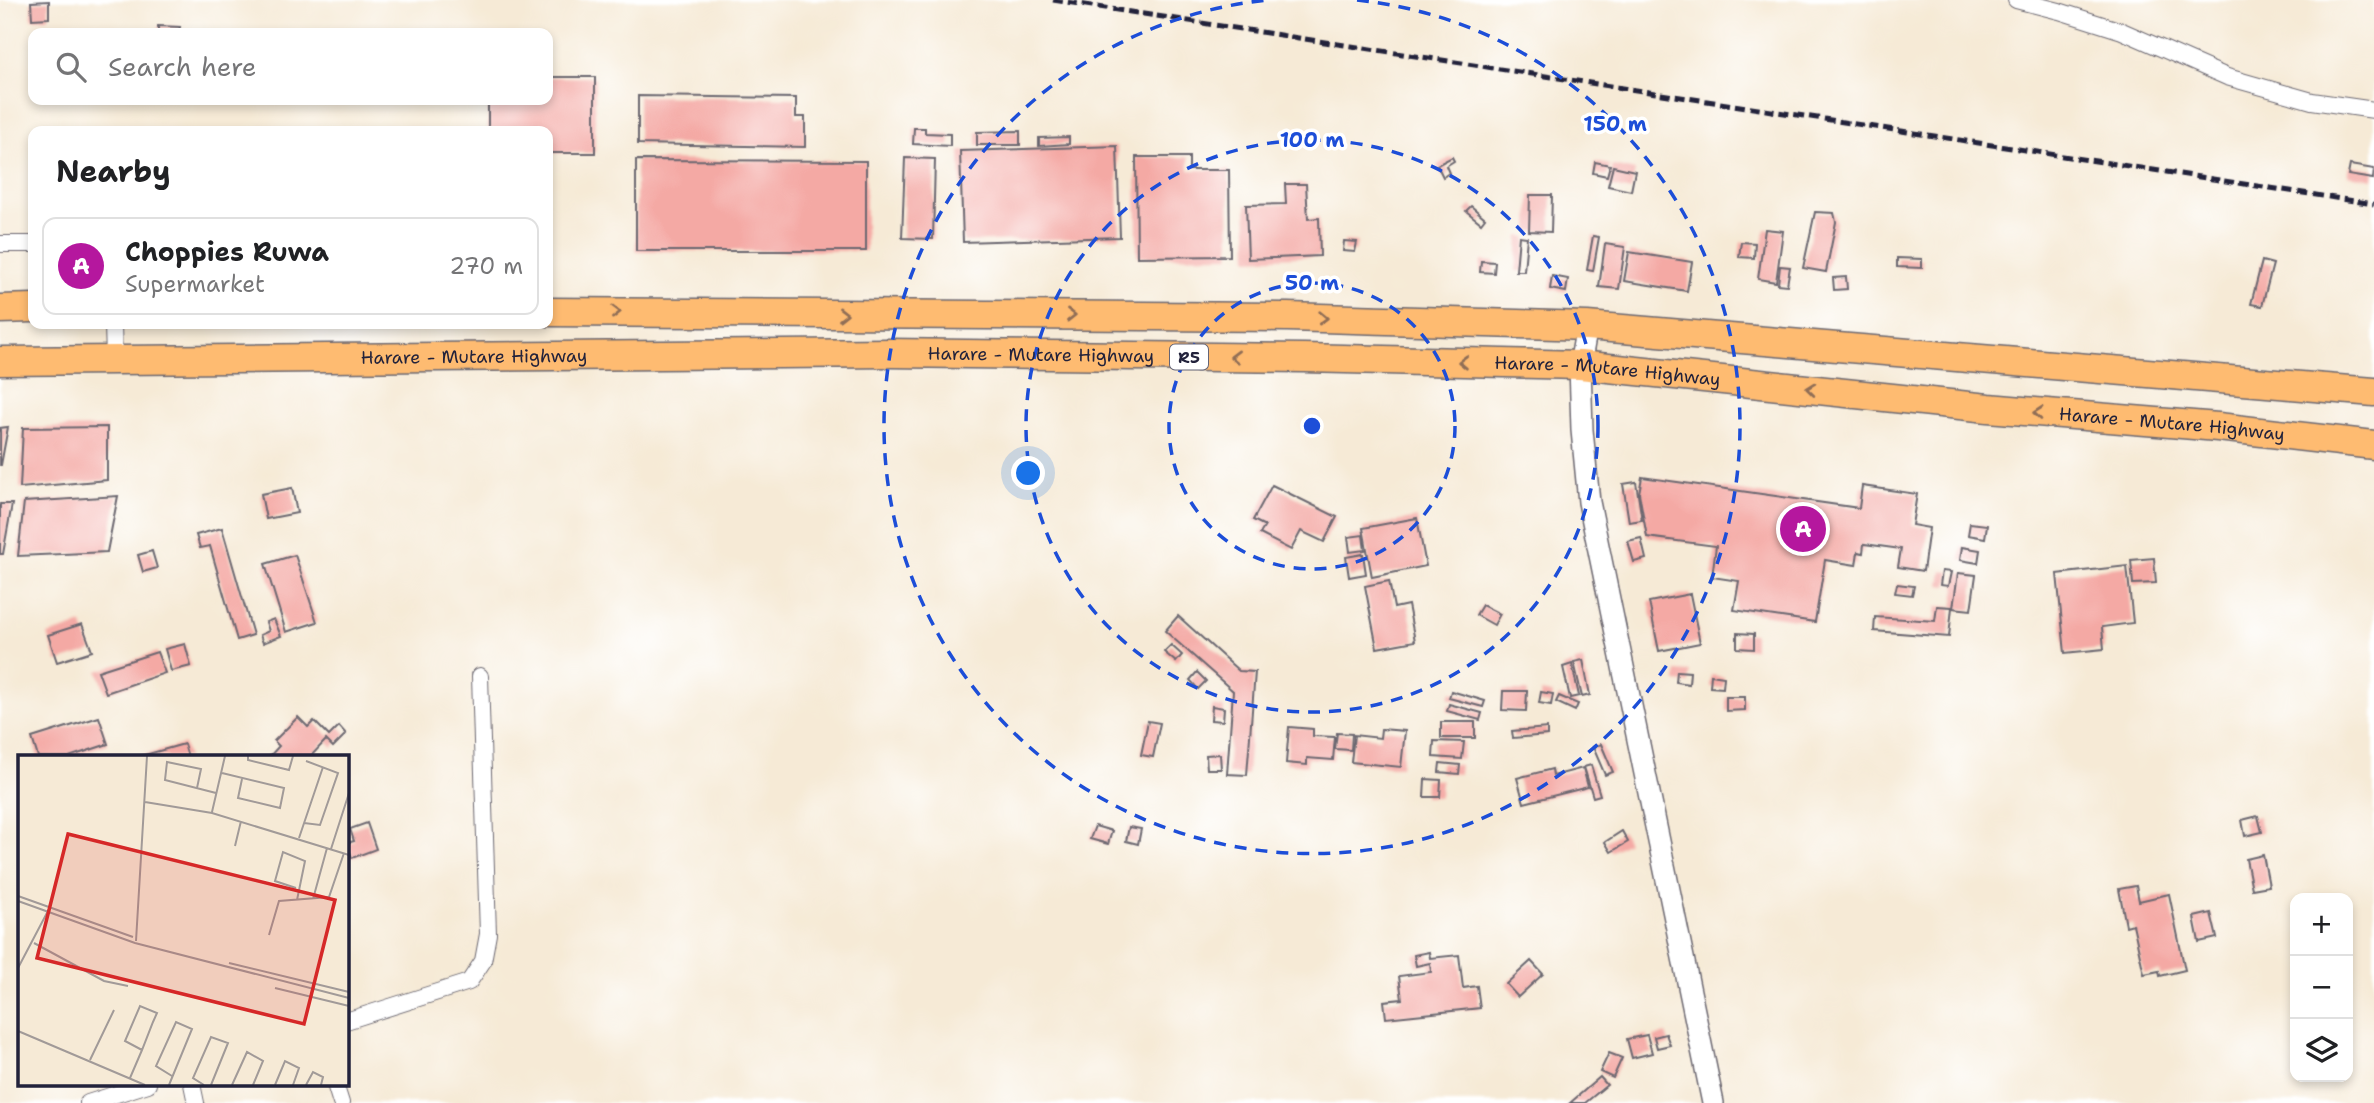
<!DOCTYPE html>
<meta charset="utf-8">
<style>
body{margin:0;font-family:"Shantell Sans",sans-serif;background:#f2f2f2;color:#202124}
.controls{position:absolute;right:21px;bottom:21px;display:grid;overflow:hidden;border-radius:14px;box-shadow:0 4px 10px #0003}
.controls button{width:63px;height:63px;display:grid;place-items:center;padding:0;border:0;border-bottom:2px solid #e0e0e0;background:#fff;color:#202124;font:35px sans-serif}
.you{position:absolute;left:1029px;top:474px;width:24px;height:24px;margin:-18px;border:5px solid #fff;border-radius:50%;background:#1a73e8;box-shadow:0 0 0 10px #1a73e833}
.badge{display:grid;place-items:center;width:46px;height:46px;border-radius:50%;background:#b5179e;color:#fff;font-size:23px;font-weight:700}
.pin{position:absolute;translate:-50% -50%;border:4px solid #fff;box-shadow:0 2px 7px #0006}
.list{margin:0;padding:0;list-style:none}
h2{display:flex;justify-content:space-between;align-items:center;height:91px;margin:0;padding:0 28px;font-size:30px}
h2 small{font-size:23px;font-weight:400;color:#757577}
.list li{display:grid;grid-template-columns:46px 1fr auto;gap:21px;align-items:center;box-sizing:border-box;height:98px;margin:0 14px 14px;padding:0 14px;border:2px solid #e0e0e0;border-radius:14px}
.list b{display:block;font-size:26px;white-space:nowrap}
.list p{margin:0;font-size:23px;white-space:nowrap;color:#757577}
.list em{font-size:23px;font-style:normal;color:#757577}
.icon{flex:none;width:38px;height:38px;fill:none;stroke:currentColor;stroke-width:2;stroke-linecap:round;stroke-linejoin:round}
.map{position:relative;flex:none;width:2374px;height:1103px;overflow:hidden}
.search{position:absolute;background:#fff;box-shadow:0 4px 10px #0003;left:28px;top:28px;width:525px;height:77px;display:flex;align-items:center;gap:18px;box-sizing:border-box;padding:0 24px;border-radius:14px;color:#757577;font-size:26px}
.panel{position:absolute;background:#fff;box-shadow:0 4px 10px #0003;left:28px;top:126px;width:525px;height:203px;border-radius:14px}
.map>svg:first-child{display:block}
</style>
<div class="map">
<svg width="2374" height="1103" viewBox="0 0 2374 1103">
<rect width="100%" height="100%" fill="#fff"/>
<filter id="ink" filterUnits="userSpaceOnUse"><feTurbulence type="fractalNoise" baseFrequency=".0143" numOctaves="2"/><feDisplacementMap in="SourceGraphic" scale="14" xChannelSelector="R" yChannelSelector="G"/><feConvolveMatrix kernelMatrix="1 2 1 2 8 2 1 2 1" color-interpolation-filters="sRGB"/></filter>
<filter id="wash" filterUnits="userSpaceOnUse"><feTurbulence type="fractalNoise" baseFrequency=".00686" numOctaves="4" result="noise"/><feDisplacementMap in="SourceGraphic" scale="28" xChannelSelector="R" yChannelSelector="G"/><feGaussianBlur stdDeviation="1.57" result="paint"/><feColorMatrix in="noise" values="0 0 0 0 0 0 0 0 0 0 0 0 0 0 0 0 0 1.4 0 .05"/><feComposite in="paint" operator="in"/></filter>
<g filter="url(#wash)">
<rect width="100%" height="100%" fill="#f6ead6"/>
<g id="blocks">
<!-- building -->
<g fill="#f4a9a4">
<path d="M49 1V18L32 19 31 2Z"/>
<path d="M158 26 180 27 179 33H158Z"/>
<path d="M548 77H595V153H548V131H488V100H548Z"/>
<path d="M638 96 796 98V117H805V147L638 144Z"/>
<path d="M914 128H925V133L950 134V146L913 144Z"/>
<path d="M1020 131V145H977V132Z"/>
<path d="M1069 137V144L1039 146V138Z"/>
<path d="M1117 146 1120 237 963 242 960 151Z"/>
<path d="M1136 157H1189V170H1229L1230 256 1137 257Z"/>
<path d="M1452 157 1454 161 1446 166 1449 173 1443 177 1437 165Z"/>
<path d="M905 158 935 159 933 239 902 238Z"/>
<path d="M636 160 866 161V251H636Z"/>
<path d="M1595 162 1610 165 1607 176 1593 173Z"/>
<path d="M2350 165 2374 169 2373 179 2348 175Z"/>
<path d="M1613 166 1635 171 1631 191 1608 186Z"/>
<path d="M1285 184H1306L1308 219 1319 218 1320 256 1248 259 1246 205 1286 204Z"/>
<path d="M1530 195H1552L1551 232 1529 231Z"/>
<path d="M1471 206 1485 218 1481 223 1466 211Z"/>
<path d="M1815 212 1834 213 1836 222 1826 272 1803 268Z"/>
<path d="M1765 229 1783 231 1776 282 1758 279Z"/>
<path d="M1519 236 1527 237 1524 271H1516Z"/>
<path d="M1593 236 1599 237 1593 271 1587 270Z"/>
<path d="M1344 241 1357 242 1355 252 1343 251Z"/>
<path d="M1741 242 1755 243 1754 258 1739 257Z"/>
<path d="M1605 244 1625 247 1619 289 1599 287Z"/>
<path d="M1629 252 1692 262 1687 291 1624 281Z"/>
<path d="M1897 258 1922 259V268L1897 267Z"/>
<path d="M1481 261 1495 262 1494 273 1480 272Z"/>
<path d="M2262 261 2273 264 2262 306 2251 304Z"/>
<path d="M1780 266 1790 267 1787 285 1778 284Z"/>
<path d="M1552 276 1568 279 1566 292 1550 289Z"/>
<path d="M1846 277 1847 289 1834 290 1833 278Z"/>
<path d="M8 427 1 465H0V428Z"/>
<path d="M107 427V480L20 488 23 428Z"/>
<path d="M1642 477 1859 508 1862 486 1917 494 1912 525 1929 528 1923 571 1898 567 1901 549 1864 544 1863 553 1858 552 1856 565 1825 560 1815 622 1734 610 1739 581 1712 577 1716 546 1647 537 1639 493Z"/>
<path d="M1636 482 1642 520 1629 522 1623 484Z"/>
<path d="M1272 485 1337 517 1324 542 1301 531 1291 550 1260 534 1265 526 1253 520Z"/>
<path d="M292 488 297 513 266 519 261 494Z"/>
<path d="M118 496 107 552 18 556 24 502Z"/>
<path d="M0 504H12L3 554H0Z"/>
<path d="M1417 518 1426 566 1372 577 1363 528Z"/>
<path d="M1970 523 1987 525 1985 538 1968 535Z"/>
<path d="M222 528 253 635 237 640 210 546 200 548 196 535Z"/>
<path d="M1363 535 1365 550 1350 552 1348 537Z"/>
<path d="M1641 538 1646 559 1634 562 1628 541Z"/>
<path d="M1962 547 1980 550 1978 563 1960 560Z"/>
<path d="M152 551 157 568 143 572 138 555Z"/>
<path d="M1363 554 1366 574 1349 577 1346 557Z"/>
<path d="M295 555 317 622 286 632 265 564Z"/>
<path d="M2154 558 2156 583 2133 584 2131 560Z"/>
<path d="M2127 566 2133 623 2102 627 2104 649 2065 653 2057 574Z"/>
<path d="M1942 571 1951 572 1948 586 1940 585Z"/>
<path d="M1958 573 1976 575 1971 610 1953 608Z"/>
<path d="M1389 581 1394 608 1408 605 1415 641 1377 648 1365 586Z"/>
<path d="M1897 584 1914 586 1912 595 1895 593Z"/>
<path d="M1690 594 1700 643 1659 651 1649 602Z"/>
<path d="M1482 605 1500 614 1494 625 1476 615Z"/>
<path d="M1937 606 1952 607 1949 637 1874 631 1875 617 1935 621Z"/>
<path d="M1178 616 1239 671 1255 672 1247 775 1227 774 1233 691 1165 631Z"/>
<path d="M274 619 281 636 263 643 260 635 269 631 266 622Z"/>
<path d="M82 624 92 651 57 662 48 635Z"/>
<path d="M1737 633 1754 634V649L1737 648Z"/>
<path d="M185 644 191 666 171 671 165 649Z"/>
<path d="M1171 645 1182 655 1176 662 1164 652Z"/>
<path d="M157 652 165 673 106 693 98 671Z"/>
<path d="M1583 660 1590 695 1582 697 1574 662Z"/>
<path d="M1572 664 1579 696 1570 698 1563 667Z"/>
<path d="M1677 671 1690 672 1689 684 1676 682Z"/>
<path d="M1197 672 1206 681 1198 689 1190 680Z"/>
<path d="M1711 675 1724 677 1723 688 1710 687Z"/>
<path d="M1451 691 1485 701 1483 707 1449 698Z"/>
<path d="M1503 691H1527L1526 711 1502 710Z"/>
<path d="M1541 692 1553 694 1551 705 1539 703Z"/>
<path d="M1559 696 1578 704 1575 711 1556 702Z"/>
<path d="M1726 697H1745V710L1726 711Z"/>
<path d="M1449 704 1482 713 1480 720 1447 711Z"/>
<path d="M1212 706 1224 708 1223 721 1211 720Z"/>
<path d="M99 717 108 744 69 757H38L32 738Z"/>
<path d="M298 717 308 727 314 721 329 736 339 726 346 734 333 747 326 740 310 757H269L279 746 274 741Z"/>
<path d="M1148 721 1160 723 1153 757 1141 755Z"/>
<rect x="1441" y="722" width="34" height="16"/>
<path d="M1289 727 1313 729V736L1335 737 1333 760 1307 758V765L1286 763Z"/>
<path d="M1547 728V735L1513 738 1512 731Z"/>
<path d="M1381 729 1405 731 1401 767 1351 762 1354 735 1380 738Z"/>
<path d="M1337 733 1352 734 1351 750 1335 749Z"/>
<path d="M1434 741 1464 742 1462 759 1433 757Z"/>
<path d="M184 744 188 757H141V756Z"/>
<path d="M1601 744 1613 772 1605 775 1593 747Z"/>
<path d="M1220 754 1221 769H1207L1206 755Z"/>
<path d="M1440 763 1460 765 1459 774 1439 772Z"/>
<path d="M1591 765 1600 795 1593 797 1584 767Z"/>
<path d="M1583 768 1588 787 1524 803 1517 778 1552 769 1553 776Z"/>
<path d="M1425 779 1441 780 1440 797H1424Z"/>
<path d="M2258 816 2262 832 2245 836 2242 820Z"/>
<path d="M367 823 376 849 352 858 347 843 354 841 350 829Z"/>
<path d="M1095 826 1112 831 1108 844 1090 839Z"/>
<path d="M1129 827 1141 829 1138 844 1126 841Z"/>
<path d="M1622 831 1628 842 1611 852 1605 842Z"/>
<path d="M2263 855 2269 886 2252 889 2246 859Z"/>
<path d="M2136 886 2139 901 2169 894 2185 970 2160 976 2159 971 2144 974 2133 924 2126 926 2119 889Z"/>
<path d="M2211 913 2217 938 2199 942 2194 917Z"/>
<path d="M1429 952 1430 958 1459 955 1463 988 1477 986 1480 1008 1386 1018 1384 1001 1402 999 1399 976 1431 972 1430 963 1416 966 1414 955Z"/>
<path d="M1531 961 1543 974 1518 997 1506 984Z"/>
<path d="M1666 1034 1670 1045 1657 1048 1654 1037Z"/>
<path d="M1647 1035 1652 1053 1632 1058 1627 1039Z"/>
<path d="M1609 1053 1622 1058 1613 1078 1600 1072Z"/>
<path d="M1600 1077 1607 1085 1585 1103H1570Z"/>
</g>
</g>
</g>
<g filter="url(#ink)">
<use href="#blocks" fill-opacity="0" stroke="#6c6871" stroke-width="2"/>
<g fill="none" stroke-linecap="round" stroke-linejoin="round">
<!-- minor casing -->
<g stroke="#6c6871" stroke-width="18">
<g id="minor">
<path d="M2016 0 2059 11 2122 31 2227 77 2312 101 2374 110"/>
<path d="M0 244H33"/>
<path d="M113 324 114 359"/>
<path d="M346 1021 469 982 483 961 488 934 480 676"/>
<path d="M192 1084 196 1103"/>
<path d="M335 1084 341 1103"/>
<path d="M88 1103 148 1084"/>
</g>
</g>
<!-- tertiary casing -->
<g stroke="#6c6871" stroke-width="24">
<path id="tertiary" d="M1587 326 1580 365 1582 430 1589 502 1713 1103"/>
</g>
<!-- trunk casing -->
<g stroke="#6c6871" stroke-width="31">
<g id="trunk">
<path d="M0 309 33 308"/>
<path d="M548 312 1288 317 1587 326 2374 392"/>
<path id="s1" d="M0 361 890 353 1304 358 1580 365 1988 408 2218 427 2374 445"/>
</g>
</g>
<!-- minor -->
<use href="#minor" stroke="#fff" stroke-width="16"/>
<!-- tertiary -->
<use href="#tertiary" stroke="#fff" stroke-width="21"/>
<!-- trunk -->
<use href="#trunk" stroke="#febb71" stroke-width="28"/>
<!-- rail -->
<path stroke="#22223b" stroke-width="5" stroke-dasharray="10 5" stroke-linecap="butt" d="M1053 0 2374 204"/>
</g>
<!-- one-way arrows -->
<defs><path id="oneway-chevron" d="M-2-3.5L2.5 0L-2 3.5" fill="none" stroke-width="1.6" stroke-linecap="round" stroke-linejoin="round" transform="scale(1.75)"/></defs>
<g stroke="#906e56">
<use href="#oneway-chevron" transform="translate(616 312)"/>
<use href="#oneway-chevron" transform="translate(843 314)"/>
<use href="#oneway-chevron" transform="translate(1071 315)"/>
<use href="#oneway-chevron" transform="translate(1323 318) rotate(2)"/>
<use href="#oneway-chevron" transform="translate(1235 357) rotate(-179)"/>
<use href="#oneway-chevron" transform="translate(1463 362) rotate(-179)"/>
<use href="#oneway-chevron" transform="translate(1811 389) rotate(-174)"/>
<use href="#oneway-chevron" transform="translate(2038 413) rotate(-175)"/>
</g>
</g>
<!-- distance rings -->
<g fill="none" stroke="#1d4ed8" stroke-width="3.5" stroke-dasharray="12 9">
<circle cx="1312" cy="426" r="143"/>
<circle cx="1312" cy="426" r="286"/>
<path d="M1357 0A428 428 0 1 1 1267 0"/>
</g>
<g text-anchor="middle" stroke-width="7" stroke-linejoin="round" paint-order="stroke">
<!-- shield labels -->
<rect fill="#fff" stroke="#646476" stroke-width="2" x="1170" y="344.5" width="38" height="25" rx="5"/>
<g font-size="16" font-weight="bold" fill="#22223b">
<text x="1189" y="363">R5</text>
</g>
<!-- street labels -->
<g font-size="18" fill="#22223b" stroke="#fff">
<text dy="6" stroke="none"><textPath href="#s1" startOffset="1041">Harare - Mutare Highway</textPath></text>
<text dy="6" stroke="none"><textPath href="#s1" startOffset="474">Harare - Mutare Highway</textPath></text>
<text dy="6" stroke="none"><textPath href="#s1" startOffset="1608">Harare - Mutare Highway</textPath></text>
<text dy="6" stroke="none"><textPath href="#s1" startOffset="2175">Harare - Mutare Highway</textPath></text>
</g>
</g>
<!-- overview -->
<g transform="translate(18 755)">
<rect width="331" height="331" fill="#f6ead6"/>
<path fill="none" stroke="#a19a98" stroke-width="2" d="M230 1V5L271 15 275 1M204 18 266 33 262 53 220 43 224 24M179 33 183 14 149 7 147 25 198 38M127 47 194 58 331 100M194 57 207 1M286 68 302 70 320 18 288 6M281 83 305 12M217 91 223 66M313 94 331 38M278 133 257 126 265 97 287 106 279 145M0 141 115 182M295 144 309 93M0 146 117 188 331 243M251 180 261 146 311 142 326 98M118 186 129 1M16 188 86 226 110 231M211 208 331 237M0 213 31 154M257 233 331 251M0 276 127 330M72 305 96 255M112 323 124 295 135 267 139 258 122 251 107 286 124 295M151 330 174 274 158 267 138 311 154 321M186 330 175 323 193 282 210 288 193 330M214 330 229 297 245 306 235 330M257 330 267 306 281 313 275 330M288 330 295 317 305 322 303 330"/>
<path fill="#d62828" fill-opacity="0.15" stroke="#d62828" stroke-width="3.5" d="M50 79 317 145 286 269 19 203Z"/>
<rect width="331" height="331" fill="none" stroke="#22223b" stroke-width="3.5"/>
</g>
<circle cx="1312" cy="426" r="10" fill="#1d4ed8" stroke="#fff" stroke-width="3.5"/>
<g font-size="21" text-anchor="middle" font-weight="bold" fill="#1d4ed8" stroke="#fff" stroke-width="7" stroke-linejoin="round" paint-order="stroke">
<text x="1615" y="131">150 m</text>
<text x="1312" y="147">100 m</text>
<text x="1312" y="290">50 m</text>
</g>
</svg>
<div class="controls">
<button>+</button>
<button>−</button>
<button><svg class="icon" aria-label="layers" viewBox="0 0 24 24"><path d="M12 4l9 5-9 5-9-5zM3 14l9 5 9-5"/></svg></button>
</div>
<div class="you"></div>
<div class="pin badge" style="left:1803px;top:529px">A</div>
<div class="search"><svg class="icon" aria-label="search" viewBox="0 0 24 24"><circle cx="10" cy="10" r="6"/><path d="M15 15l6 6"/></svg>Search here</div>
<section class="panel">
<h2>Nearby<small></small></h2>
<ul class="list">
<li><span class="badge">A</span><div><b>Choppies Ruwa</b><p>Supermarket</p></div><em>270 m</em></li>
</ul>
</section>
</div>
